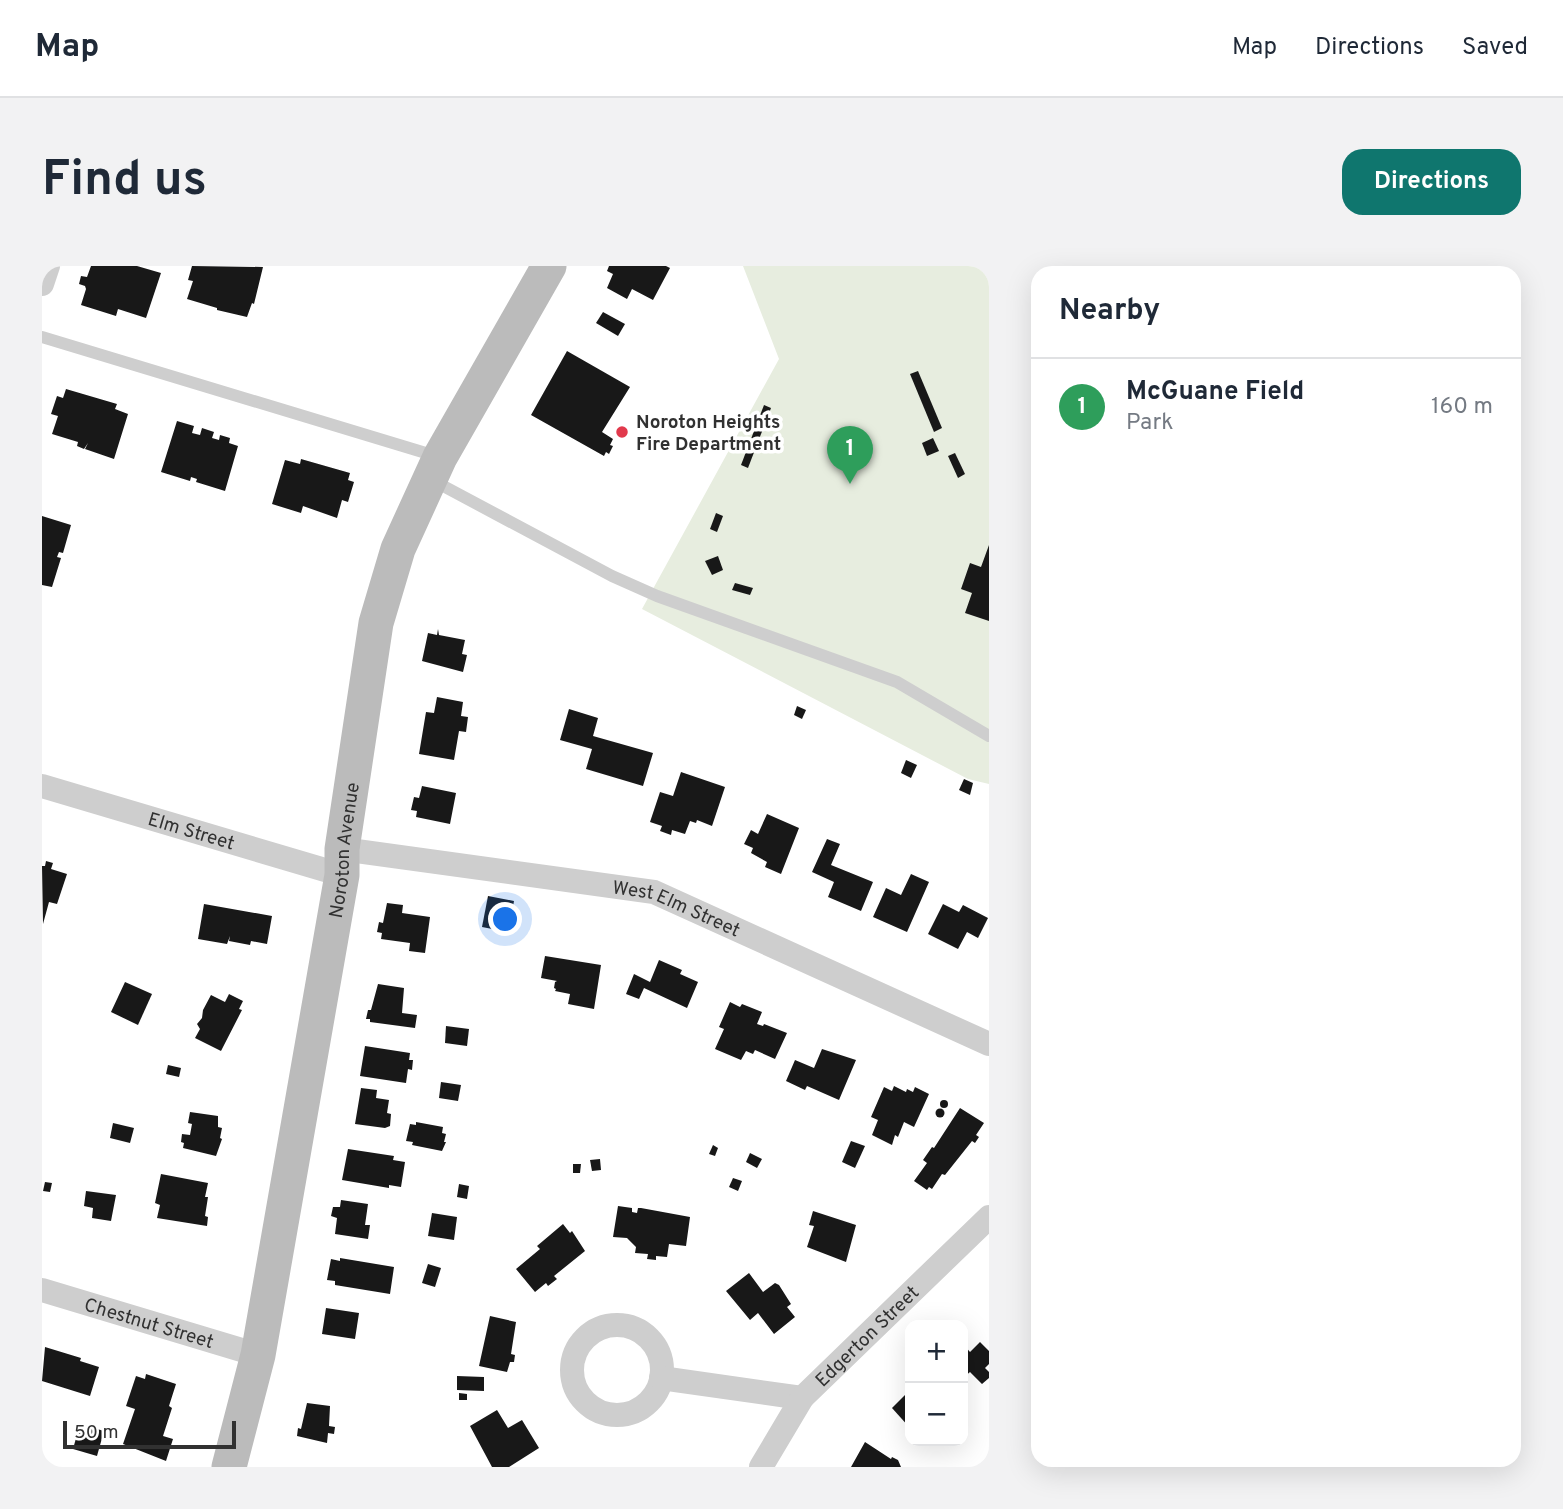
<!DOCTYPE html>
<meta charset="utf-8">
<style>
body{margin:0;font-family:Overpass,sans-serif;background:#f2f2f3;color:#1f2937}
.controls{position:absolute;right:21px;bottom:21px;display:grid;overflow:hidden;border-radius:14px;box-shadow:0 7px 28px #0002}
.controls button{width:63px;height:63px;display:grid;place-items:center;padding:0;border:0;border-bottom:2px solid #e0e1e3;background:#fff;color:#1f2937;font:35px sans-serif}
.scale{position:absolute;left:21px;bottom:18px;width:173px;box-sizing:border-box;padding-left:7px;border:4px solid #313131;border-top:0;font-size:19px;line-height:24px;white-space:nowrap;color:#313131;-webkit-text-stroke:5px #fff;paint-order:stroke}
.you{position:absolute;left:464px;top:654px;width:24px;height:24px;margin:-18px;border:5px solid #fff;border-radius:50%;background:#1a73e8;box-shadow:0 0 0 10px #1a73e833}
.badge{display:grid;place-items:center;width:46px;height:46px;border-radius:50%;background:#0f766e;color:#fff;font-size:23px;font-weight:700}
.pin{position:absolute;translate:-50% -58px;filter:drop-shadow(0 2px 4px #0008)}
.pin::after{content:'';position:absolute;top:37px;width:24px;height:21px;background:inherit;clip-path:polygon(0 0,100% 0,50% 100%)}
.list{margin:0;padding:0;list-style:none}
h2{display:flex;justify-content:space-between;align-items:center;height:91px;margin:0;padding:0 28px;font-size:30px}
h2 small{font-size:23px;font-weight:400;color:#747a83}
.list li{display:grid;grid-template-columns:46px 1fr auto;gap:21px;align-items:center;box-sizing:border-box;height:98px;padding:0 28px;border-top:2px solid #e0e1e3}
.list b{display:block;font-size:26px;white-space:nowrap}
.list p{margin:0;font-size:23px;white-space:nowrap;color:#747a83}
.list em{font-size:23px;font-style:normal;color:#747a83}
.map{position:relative;flex:none;width:947px;height:1201px;overflow:hidden;border-radius:21px}
header{display:flex;align-items:center;gap:42px;box-sizing:border-box;height:98px;padding:0 35px;background:#fff;border-bottom:2px solid #e0e1e3}
header strong{font-size:33px}
nav{display:flex;gap:38px;margin-inline-start:auto;font-size:24px}
.intro{display:flex;align-items:center;justify-content:space-between;box-sizing:border-box;height:168px;padding:0 42px}
h1{margin:0;font-size:49px}
.button{padding:18px 32px;border-radius:21px;background:#0f766e;color:#fff;font-size:24px;font-weight:700}
main{display:flex;gap:42px;padding:0 42px}
aside{flex:1;background:#fff;border-radius:21px;box-shadow:0 7px 28px #0002}
.map>svg:first-child{display:block}
</style>
<header>
<strong>Map</strong>
<nav><a>Map</a><a>Directions</a><a>Saved</a></nav>
</header>
<div class="intro"><h1>Find us</h1><a class="button">Directions</a></div>
<main>
<div class="map">
<svg width="947" height="1201" viewBox="0 0 947 1201">
<rect width="100%" height="100%" fill="#fff"/>
<!-- green -->
<path fill="#e7eddf" d="M701 0H947V518L926 513 600 343 737 93Z"/>
<!-- building -->
<g fill="#181818">
<path d="M49 0H95L119 7 104 52 76 43 74 50 39 39 44 23 43 20 37 18 39 10 45 11Z"/>
<path d="M150 0 221 1 212 38 210 37 205 51 175 44V42L145 33 151 15 146 14Z"/>
<path d="M567 0H624L628 2 611 34 590 23 585 33 565 22 571 8 565 5Z"/>
<path d="M561 46 583 58 576 70 554 57Z"/>
<path d="M525 85 588 121 560 166 571 173 568 179 571 180 567 188 564 186 562 190 489 149Z"/>
<path d="M876 105 900 162 892 166 868 108Z"/>
<path d="M24 123 75 138 73 143 86 148 72 193 43 183 46 177 42 183 35 180 36 176 10 168 16 150 9 148 15 130 21 132Z"/>
<path d="M722 139 729 142 706 202 699 199Z"/>
<path d="M135 155 152 160 150 167 158 169 160 162 172 166 170 172 177 174 178 169 188 172 187 177 196 180 183 225 154 216 155 213 149 211 148 215 119 206Z"/>
<path d="M891 172 897 185 885 190 880 177Z"/>
<path d="M913 187 923 208 916 212 906 190Z"/>
<path d="M259 193 308 207 306 214 312 216 306 236 300 234 295 252 261 240 259 247 230 238 243 194 258 198Z"/>
<path d="M674 247 681 250 675 266 668 263Z"/>
<path d="M0 250 29 259 21 287 17 286 15 291 19 292 10 321 0 319Z"/>
<path d="M947 279V355L923 347 930 327 919 323 928 297 939 301Z"/>
<path d="M676 290 681 304 670 309 663 295Z"/>
<path d="M693 317 711 322 708 329 690 324Z"/>
<path d="M396 363 397 369 423 374 420 388 425 389 421 406 380 395 386 367 395 369Z"/>
<path d="M395 431 421 436 419 450 426 451 424 466 417 465 412 494 377 488 384 446 392 447Z"/>
<path d="M755 440 764 444 760 453 752 449Z"/>
<path d="M527 443 556 452 551 470 611 487 601 520 544 503 550 483 518 474Z"/>
<path d="M864 494 875 499 869 512 859 507Z"/>
<path d="M639 506 683 521 670 560 655 554 654 557 648 555 643 568 630 564 629 569 618 565 620 560 608 556 618 526 631 530Z"/>
<path d="M922 513 931 517 928 529 917 524Z"/>
<path d="M380 520 414 527 408 558 374 551 375 545 369 544 372 531 377 532Z"/>
<path d="M725 548 757 562 739 608 723 601 725 596 709 587 711 582 702 578 709 564 716 568Z"/>
<path d="M785 573 798 578 789 599 831 616 819 645 786 631 792 616 770 606Z"/>
<path d="M4 595 11 597 9 603 25 608 15 638 7 636 1 658 0 600H3Z"/>
<path d="M869 608 887 616 865 666 831 651 844 622 859 629Z"/>
<path d="M446 630 472 635 466 666 440 661Z"/>
<path d="M345 637 361 639 360 647 388 651 383 687 367 685 368 677 339 673 340 667 335 666 337 656 341 657Z"/>
<path d="M162 638 230 650 225 678 209 675 208 679 187 675 188 670 185 678 156 673Z"/>
<path d="M901 638 917 646 921 639 946 652 936 672 925 666 916 683 886 668Z"/>
<path d="M503 690 559 699 552 743 526 738 528 728 513 725 514 723 512 722 513 716 515 715 499 712Z"/>
<path d="M617 694 640 704 638 708 656 716 645 742 602 722 597 733 584 728 592 708 608 716Z"/>
<path d="M83 716 110 728 96 759 69 746Z"/>
<path d="M336 718 362 722 360 747 375 749 373 762 328 756V753H324L326 744H329Z"/>
<path d="M187 728 201 735 197 743 200 744 179 785 153 772 158 763 155 758 160 752 161 744 169 729 183 736Z"/>
<path d="M688 736 698 741 700 738 720 746 715 758 721 760 722 758 745 767 733 793 713 784 711 788 704 785 699 794 673 783 682 763 677 761Z"/>
<path d="M404 760 427 763 425 780 403 777Z"/>
<path d="M323 780 368 787 367 794H371L370 804 366 803 364 817 318 810Z"/>
<path d="M780 783 814 794 797 834 765 820 763 824 744 815 753 794 772 802Z"/>
<path d="M126 799 139 802 137 811 124 808Z"/>
<path d="M399 816 419 819 416 835 397 832Z"/>
<path d="M852 820 864 826 865 823 871 826 873 821 887 828 872 861 862 856 856 871 853 869 850 879 830 869 836 854 829 851 842 821 850 825Z"/>
<path d="M319 822 335 824 334 832 347 834 345 847 349 848 348 860 343 862 313 858Z"/>
<circle cx="902" cy="838" r="4"/>
<path d="M918 842 942 857 934 869 937 871 933 877 930 875 903 909 900 908 890 923 887 921 885 924 872 915 885 897 881 894 890 881 892 882Z"/>
<circle cx="898" cy="847" r="4.5"/>
<path d="M148 846 176 850V861L180 862 178 872 180 873 174 890 141 882 142 877 139 876 140 868 148 869 150 858 146 857Z"/>
<path d="M374 856 401 861 400 867 404 868 402 876H404L400 885 370 879 371 876 364 875 368 858 374 859Z"/>
<path d="M71 857 92 862 88 877 68 872Z"/>
<path d="M809 875 823 880 813 902 800 896Z"/>
<path d="M671 879 676 882 673 890 667 888Z"/>
<path d="M306 883 352 890 351 894 363 896 359 921 347 919V922L300 914Z"/>
<path d="M708 887 720 893 715 902 704 896Z"/>
<path d="M558 893 559 904 550 905 548 894Z"/>
<path d="M531 898H539L538 907H531Z"/>
<path d="M119 908 166 917 163 931H166L163 950 166 951 165 960 115 952 118 939 113 937Z"/>
<path d="M691 912 700 915 696 925 687 921Z"/>
<path d="M3 916 10 917 8 926 1 925Z"/>
<path d="M417 918 427 920 425 933 415 931Z"/>
<path d="M44 925 74 929 69 955 50 952 51 942 42 940Z"/>
<path d="M299 934 326 938 323 959H328L326 973 293 968 295 952 289 950 291 941H298Z"/>
<path d="M576 940 590 942V946L595 947 596 942H599L648 951 644 980 627 978 625 991 614 990V994L605 993 606 988 593 987 594 981 585 972 571 971Z"/>
<path d="M771 945 814 959 804 996 765 981 772 960 767 959Z"/>
<path d="M390 947 415 951 412 974 386 970Z"/>
<path d="M521 958 528 967 530 965 543 985 512 1010 515 1013 506 1020 504 1017 493 1026 474 1003 498 983 495 980Z"/>
<path d="M298 992 352 1001 348 1028 293 1019V1015L285 1014 289 993 298 995Z"/>
<path d="M386 998 399 1002 393 1021 380 1017Z"/>
<path d="M707 1007 721 1026 733 1017 737 1019 749 1038 745 1041 753 1051 732 1068 716 1047 708 1054 684 1025Z"/>
<path d="M284 1042 317 1047 313 1073 280 1068Z"/>
<path d="M448 1050 474 1056 469 1088 473 1089 472 1096H468L465 1106 437 1100Z"/>
<path d="M938 1076 947 1085V1098L943 1102 947 1106V1112L940 1118 928 1106 921 1112V1078L928 1086Z"/>
<path d="M3 1081 39 1092 38 1095 57 1101 48 1130 0 1115Z"/>
<path d="M104 1108 134 1118 127 1140 130 1142 121 1170 131 1173 124 1195 81 1178 93 1143 84 1140 94 1110 103 1113Z"/>
<path d="M415 1110 442 1111V1125L415 1124Z"/>
<path d="M868 1124V1162L850 1142Z"/>
<path d="M417 1127 425 1128V1134H417Z"/>
<path d="M265 1137 288 1140 287 1160 293 1161 292 1168 286 1167 285 1177 255 1170 256 1162 259 1163Z"/>
<path d="M455 1144 466 1162 480 1154 497 1182 467 1201H450L428 1160Z"/>
<path d="M38 1158 62 1165 55 1190 31 1183Z"/>
<path d="M823 1176 849 1193 850 1191 856 1194 859 1201H809Z"/>
</g>
<g fill="none" stroke-linecap="round" stroke-linejoin="round">
<!-- lane -->
<g stroke="#cecece" stroke-width="12">
<path d="M0 71 397 191"/>
<path d="M390 214 570 310 615 330 855 416 947 470"/>
</g>
<!-- street -->
<g stroke="#cecece" stroke-width="24">
<path d="M0 18 6 0"/>
<path id="s1" d="M0 520 300 609"/>
<path id="s2" d="M300 583 612 626 947 778"/>
<path id="s3" d="M0 1024 216 1089"/>
<circle cx="575" cy="1104" r="45"/>
<path d="M619 1112 760 1132"/>
<path id="s4" d="M719 1201 760 1132 947 951"/>
</g>
<!-- secondary -->
<path stroke="#bbb" stroke-width="35" id="s5" d="M187 1201 216 1089 300 609V583L334 357 356 283 398 191 507 0"/>
</g>
<!-- markers -->
<circle fill="#e1394c" stroke="#fff" stroke-width="2.5" cx="580" cy="166" r="7"/>
<g text-anchor="middle" stroke-width="7" stroke-linejoin="round" paint-order="stroke">
<!-- poi labels -->
<g font-size="19" font-weight="bold" fill="#313131" stroke="#fff" text-anchor="start">
<text x="594" y="162">Noroton Heights<tspan x="594" dy="22">Fire Department</tspan></text>
</g>
<!-- street labels -->
<g font-size="19" fill="#313131" stroke="#fff">
<text dy="7" stroke="none"><textPath href="#s1" startOffset="156">Elm Street</textPath></text>
<text dy="7" stroke="none"><textPath href="#s5" startOffset="628">Noroton Avenue</textPath></text>
<text dy="7" stroke="none"><textPath href="#s2" startOffset="341">West Elm Street</textPath></text>
<text dy="7" stroke="none"><textPath href="#s3" startOffset="112">Chestnut Street</textPath></text>
<text dy="7" stroke="none"><textPath href="#s4" startOffset="170">Edgerton Street</textPath></text>
</g>
</g>
</svg>
<div class="controls">
<button>+</button>
<button>−</button>
</div>
<div class="scale">50 m</div>
<div class="you"></div>
<div class="pin badge" style="left:808px;top:218px;background:#2e9e5b">1</div>
</div>
<aside>
<h2>Nearby<small></small></h2>
<ul class="list">
<li><span class="badge" style="background:#2e9e5b">1</span><div><b>McGuane Field</b><p>Park</p></div><em>160 m</em></li>
</ul>
</aside>
</main>
